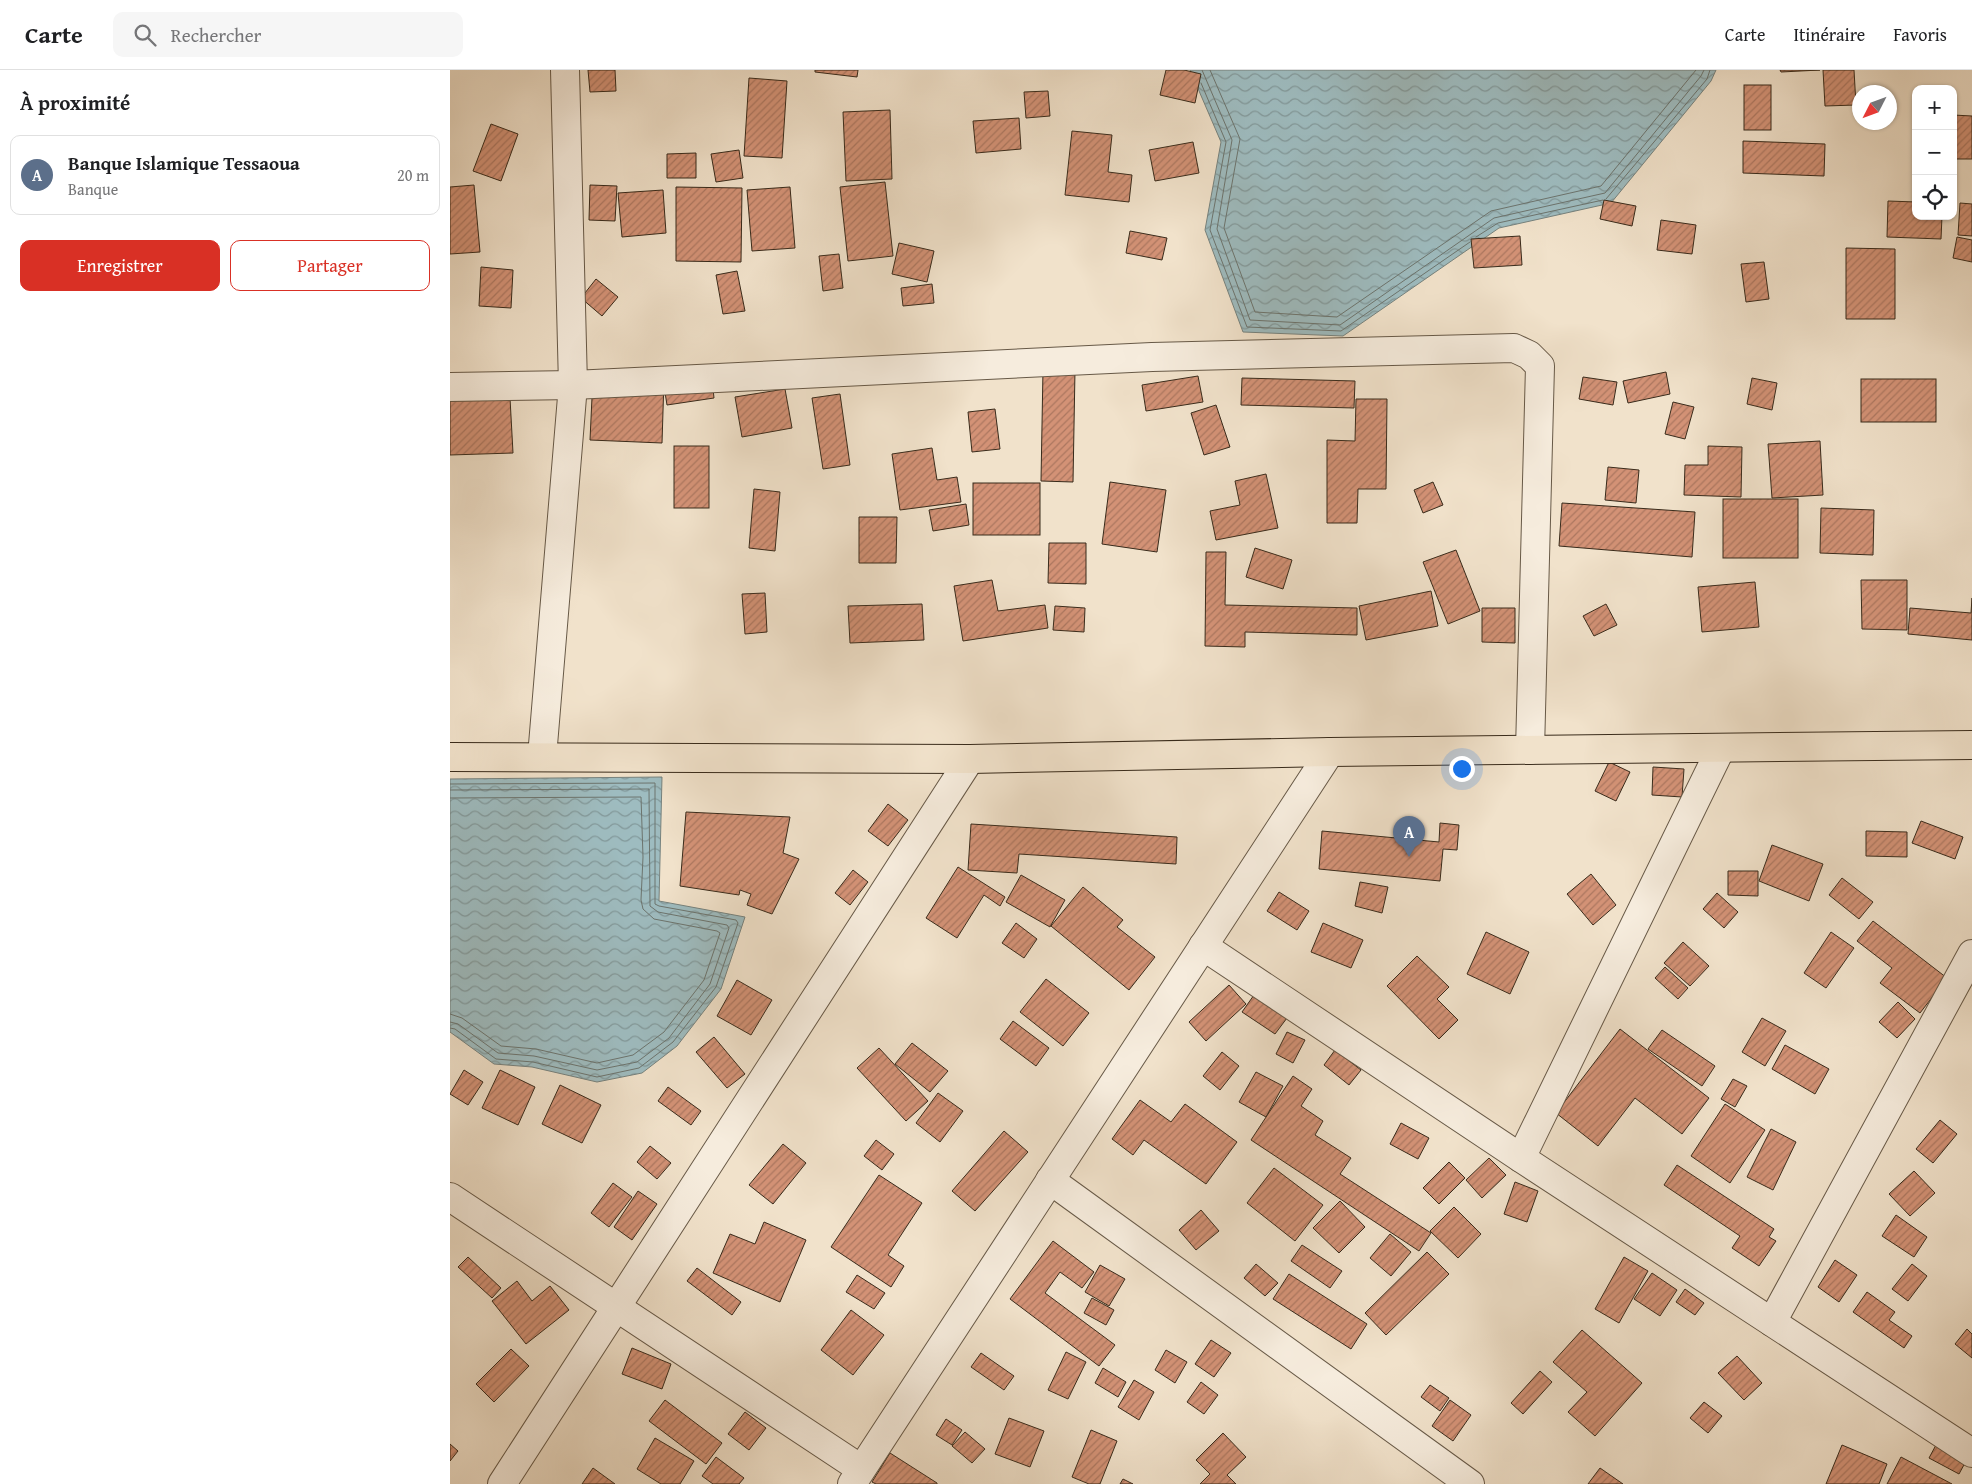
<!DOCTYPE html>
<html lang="fr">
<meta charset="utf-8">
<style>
body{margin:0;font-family:"Gentium Book Plus",serif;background:#f6f6f6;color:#202124}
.controls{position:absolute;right:15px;top:15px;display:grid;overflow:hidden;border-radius:10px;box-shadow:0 1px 4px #0004}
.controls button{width:45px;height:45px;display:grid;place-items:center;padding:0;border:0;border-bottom:1px solid #e0e0e0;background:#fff;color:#202124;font:25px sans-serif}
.compass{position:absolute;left:1402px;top:15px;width:45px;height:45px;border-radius:50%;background:#fff;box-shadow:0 1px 4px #0004;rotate:228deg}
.you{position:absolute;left:1011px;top:698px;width:18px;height:18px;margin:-12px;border:4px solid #fff;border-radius:50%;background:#1a73e8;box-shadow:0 0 0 8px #1a73e833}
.badge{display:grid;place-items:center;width:32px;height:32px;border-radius:50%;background:#d93025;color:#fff;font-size:16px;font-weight:700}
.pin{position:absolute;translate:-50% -41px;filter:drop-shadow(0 1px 2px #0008)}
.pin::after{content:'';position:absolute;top:26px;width:18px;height:15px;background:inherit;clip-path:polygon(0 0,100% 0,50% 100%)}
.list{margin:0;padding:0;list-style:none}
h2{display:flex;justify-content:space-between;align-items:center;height:65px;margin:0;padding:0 20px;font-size:21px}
h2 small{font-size:16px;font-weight:400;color:#757577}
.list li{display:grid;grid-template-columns:32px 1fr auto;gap:15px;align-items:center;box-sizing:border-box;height:80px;margin:0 10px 10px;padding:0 10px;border:1px solid #e0e0e0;border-radius:10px}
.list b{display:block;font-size:19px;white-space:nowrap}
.list p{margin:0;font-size:16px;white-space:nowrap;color:#757577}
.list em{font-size:16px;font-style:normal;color:#757577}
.actions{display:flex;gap:10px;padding:15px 20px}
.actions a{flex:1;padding:11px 0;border:1px solid #d93025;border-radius:10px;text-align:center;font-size:18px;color:#d93025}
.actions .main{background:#d93025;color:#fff}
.icon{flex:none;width:28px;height:28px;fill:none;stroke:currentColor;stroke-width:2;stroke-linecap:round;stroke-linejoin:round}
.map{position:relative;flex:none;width:1522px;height:1414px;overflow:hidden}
header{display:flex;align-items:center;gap:30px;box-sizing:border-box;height:70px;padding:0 25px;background:#fff;border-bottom:1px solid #e0e0e0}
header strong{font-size:24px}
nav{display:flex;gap:28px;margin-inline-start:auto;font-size:18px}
.search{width:350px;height:45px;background:#f6f6f6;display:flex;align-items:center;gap:12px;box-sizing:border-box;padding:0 18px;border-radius:10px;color:#757577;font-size:19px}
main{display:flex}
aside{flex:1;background:#fff}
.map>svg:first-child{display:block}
</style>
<header>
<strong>Carte</strong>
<div class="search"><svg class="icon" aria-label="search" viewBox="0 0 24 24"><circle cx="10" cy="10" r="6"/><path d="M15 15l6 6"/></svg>Rechercher</div>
<nav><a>Carte</a><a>Itinéraire</a><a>Favoris</a></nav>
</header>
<main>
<aside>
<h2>À proximité<small></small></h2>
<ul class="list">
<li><span class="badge" style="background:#5c6f8a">A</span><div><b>Banque Islamique Tessaoua</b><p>Banque</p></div><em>20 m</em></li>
</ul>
<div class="actions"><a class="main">Enregistrer</a><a>Partager</a></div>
</aside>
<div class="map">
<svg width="1522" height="1414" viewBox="0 0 1522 1414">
<defs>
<pattern id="water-waves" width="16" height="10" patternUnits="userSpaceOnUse" patternTransform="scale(1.25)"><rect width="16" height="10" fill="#9ebcc0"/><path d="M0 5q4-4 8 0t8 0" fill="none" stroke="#82999b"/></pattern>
<pattern id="building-hatch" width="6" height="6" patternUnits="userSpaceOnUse" patternTransform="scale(1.25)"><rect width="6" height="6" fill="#d39276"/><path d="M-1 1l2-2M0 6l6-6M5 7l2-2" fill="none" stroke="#ac7760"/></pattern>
</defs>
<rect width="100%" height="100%" fill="#f1e2cb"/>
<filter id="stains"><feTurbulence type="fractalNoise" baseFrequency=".004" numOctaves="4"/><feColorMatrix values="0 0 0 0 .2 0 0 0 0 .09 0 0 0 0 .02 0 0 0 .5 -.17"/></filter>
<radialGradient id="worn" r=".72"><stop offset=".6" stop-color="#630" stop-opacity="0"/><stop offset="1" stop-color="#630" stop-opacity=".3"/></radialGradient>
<!-- water -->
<g fill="url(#water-waves)" stroke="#76827e">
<path d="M740 0H1266L1261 11 1161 133 1049 158 893 266 793 262 755 160 771 72Z"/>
<path d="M212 707 209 831 295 847 271 919 227 976 192 1003 147 1012 82 997 44 994 0 962V709Z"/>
</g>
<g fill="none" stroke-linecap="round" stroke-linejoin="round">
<!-- shore -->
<g stroke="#6c746e" stroke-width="1">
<path d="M752 0 782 70 767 159 800 250 890 255 1044 148 1155 123 1251 6 1254 0"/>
<path d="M760 0 790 69 774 158 805 242 887 247 1041 141 1151 116 1246 0"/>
<path d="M751 13 776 72 760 160 797 257 891 261 1020 172"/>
<path d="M1156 129 1257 9 1260 0"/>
<path d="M1026 167 1048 153 1153 130"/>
<path d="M0 714 205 713V834L209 836 286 850 288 853 266 917 223 972 189 998 147 1007 83 992 46 989 5 959 0 958"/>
<path d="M0 720 199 719 200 836 208 842 277 855 279 858 260 914 219 968 187 992 147 1000 84 986 48 983 8 954 0 952"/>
<path d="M0 728 191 727 193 787 191 830 193 839 204 849 267 861 270 863 254 910 214 962 183 985 147 993 86 979 51 976 12 948 0 944"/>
</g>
</g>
<!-- building -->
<g fill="url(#building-hatch)" stroke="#392b1b">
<path d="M138 0H165L166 21 140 22Z"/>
<path d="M365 0H408L407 7 365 2Z"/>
<path d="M716 0H734L751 4 745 33 710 25Z"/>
<path d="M1330 0H1370L1331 2Z"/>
<path d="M1373 0H1404L1406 35 1375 36Z"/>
<path d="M299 8 337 11 332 88 294 86Z"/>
<rect x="1294" y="15" width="27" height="45"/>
<path d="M598 21 600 46 576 48 574 22Z"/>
<path d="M440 40 442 109 396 111 393 42Z"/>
<path d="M1503 45 1522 46V89H1503Z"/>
<path d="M569 48 571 79 526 83 523 51Z"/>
<path d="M41 54 68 64 51 111 23 101Z"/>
<path d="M622 61 662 65 658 102 682 105 679 132 615 125Z"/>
<path d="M1293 71 1375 74 1374 106 1293 103Z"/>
<path d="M743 72 749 103 705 111 699 80Z"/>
<path d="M289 80 293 108 266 112 261 84Z"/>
<path d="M246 83V108H217V84Z"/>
<path d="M435 112 443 186 398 191 390 117Z"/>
<path d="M24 115 30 182 0 184V117Z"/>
<path d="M140 115 167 116 165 151 139 150Z"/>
<path d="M226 117 292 118 291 192 226 191Z"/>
<path d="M340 117 345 178 302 181 297 120Z"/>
<path d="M213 120 216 163 172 167 168 123Z"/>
<path d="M1154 130 1186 136 1182 156 1150 149Z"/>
<path d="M1438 131 1466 132V146H1492L1491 169 1437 167Z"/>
<path d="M1510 133 1522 134V166L1508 165Z"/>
<path d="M1211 150 1246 155 1242 184 1207 180Z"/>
<path d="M680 161 717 168 712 190 676 183Z"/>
<path d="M1070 166 1072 195 1024 198 1021 169Z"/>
<path d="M1507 167 1522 170V192L1503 188Z"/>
<path d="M449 173 484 181 477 212 442 204Z"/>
<path d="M1396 178 1445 179V249H1396Z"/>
<path d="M389 184 393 218 373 221 369 186Z"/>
<path d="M1314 192 1319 229 1296 232 1291 194Z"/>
<path d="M31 197 63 200 61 238 29 236Z"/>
<path d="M287 201 295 241 273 244 266 205Z"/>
<path d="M146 209 168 227 152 246 131 228Z"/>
<path d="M482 214 484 233 453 236 451 218Z"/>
<path d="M593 299 625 300 623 412 591 411Z"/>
<path d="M1216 302 1220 324 1178 333 1173 311Z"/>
<path d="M143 306 214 309 212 373 140 370Z"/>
<path d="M748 306 753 332 696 341 692 315Z"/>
<path d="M1133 307 1167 312 1163 335 1129 329Z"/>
<path d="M792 308 905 311 904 338 791 335Z"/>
<path d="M1302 308 1327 313 1322 340 1297 334Z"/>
<rect x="1411" y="309" width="75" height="43"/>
<path d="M262 310 264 328 217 335 214 316Z"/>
<path d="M335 319 342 358 292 367 285 327Z"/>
<path d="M390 324 400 395 373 399 362 328Z"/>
<path d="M60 328 63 383 0 385V330Z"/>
<path d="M906 329H937L936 419H908L907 453H877V370L905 371Z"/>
<path d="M1223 332 1244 337 1235 369 1215 364Z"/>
<path d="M766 335 780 377 754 385 741 343Z"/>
<path d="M545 339 550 379 522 382 518 342Z"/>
<path d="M1370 371 1373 425 1322 428 1318 374Z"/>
<rect x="224" y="376" width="35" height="62"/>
<path d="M1258 376 1292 377 1291 427 1234 425 1235 395H1258Z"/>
<path d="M482 378 487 410 507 407 511 432 450 440 442 384Z"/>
<path d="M1158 397 1189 400 1186 433 1155 430Z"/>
<path d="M816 404 828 458 766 470 760 441 790 435 785 411Z"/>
<path d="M660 412 716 420 707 482 652 474Z"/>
<path d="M983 412 993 435 973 443 964 420Z"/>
<rect x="523" y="413" width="67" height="52"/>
<path d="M304 419 330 422 325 481 299 478Z"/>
<rect x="1273" y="429" width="75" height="59"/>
<path d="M1112 433 1245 442 1242 487 1109 476Z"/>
<path d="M516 434 519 455 483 461 479 440Z"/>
<path d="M1371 438 1424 440 1423 485 1370 483Z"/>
<path d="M409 447H447L446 493H409Z"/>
<path d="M599 473H636V514L598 513Z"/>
<path d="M805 478 842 490 833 519 796 507Z"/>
<path d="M1006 480 1030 541 998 554 973 492Z"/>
<path d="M756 482H776L775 535 907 538V565L795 562V577L755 576Z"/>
<path d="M542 510 548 541 595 535 598 558 513 571 504 516Z"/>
<path d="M1411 510H1457V560L1412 559Z"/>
<path d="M1305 512 1309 557 1252 562 1248 517Z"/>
<path d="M981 521 988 556 916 570 909 536Z"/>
<path d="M315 523 317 562 295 564 292 524Z"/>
<path d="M1522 528V570L1458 564 1460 538 1521 543Z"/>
<path d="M472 534 474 570 400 573 398 536Z"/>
<path d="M1156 534 1167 555 1144 566 1133 546Z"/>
<path d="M605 536 635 538 634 562 603 560Z"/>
<path d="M1032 538H1065V573L1032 572Z"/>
<path d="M1159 692 1180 702 1166 731 1145 721Z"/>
<path d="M1203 697 1234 699 1232 727 1202 725Z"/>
<path d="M438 734 458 750 438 776 418 761Z"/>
<path d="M236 742 340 747 333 783 349 789 322 844 297 835 301 824 290 820 289 825 230 816Z"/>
<path d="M1471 751 1513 767 1505 789 1462 773Z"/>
<path d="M990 753 1009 755 1007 780 993 779 990 811 869 799 872 761 989 772Z"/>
<path d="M521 754 727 767 726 794 569 784 567 803 518 800Z"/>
<path d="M1416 761 1457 762V787L1416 786Z"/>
<path d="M1322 775 1373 794 1359 831 1309 811Z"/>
<path d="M508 797 555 827 550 836 534 825 507 868 476 848Z"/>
<path d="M403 800 418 812 400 835 385 823Z"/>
<path d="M1278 801H1308V826L1278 825Z"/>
<path d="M1141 804 1166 835 1143 855 1117 824Z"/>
<path d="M571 805 615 830 600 857 556 832Z"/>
<path d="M1392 808 1423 832 1409 849 1379 825Z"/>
<path d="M910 812 938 817 932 843 905 836Z"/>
<path d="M633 817 673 850 667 857 705 887 679 920 601 856Z"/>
<path d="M829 822 859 841 847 860 817 841Z"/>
<path d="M1267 823 1288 842 1274 858 1253 839Z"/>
<path d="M1423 851 1497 908 1470 943 1430 913 1442 898 1407 871Z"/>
<path d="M566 853 587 869 574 888 552 873Z"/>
<path d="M873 853 913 870 901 898 861 882Z"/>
<path d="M1036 862 1079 882 1060 924 1017 904Z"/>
<path d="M1381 862 1404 878 1376 918 1354 903Z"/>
<path d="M1233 872 1259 896 1240 916 1214 893Z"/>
<path d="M967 886 999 917 987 929 1008 950 989 969 937 916Z"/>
<path d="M1215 897 1238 918 1228 929 1205 908Z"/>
<path d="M596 909 639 943 613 976 570 942Z"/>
<path d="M287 910 322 930 301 965 267 946Z"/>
<path d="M779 915 796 934 756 971 739 952Z"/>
<path d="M804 925 837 948 825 964 792 942Z"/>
<path d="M1448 932 1465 949 1447 968 1429 952Z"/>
<path d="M1312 948 1336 961 1315 996 1292 982Z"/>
<path d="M563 951 599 978 586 996 550 969Z"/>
<path d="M1170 959 1259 1028 1232 1064 1185 1028 1148 1076 1106 1043Z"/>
<path d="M1212 960 1265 996 1252 1016 1198 979Z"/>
<path d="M837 962 855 970 843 993 826 984Z"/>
<path d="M264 967 295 1004 277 1018 246 982Z"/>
<path d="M462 973 498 1001 480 1022 445 994Z"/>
<path d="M1335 975 1379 999 1365 1024 1322 999Z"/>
<path d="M429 978 478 1031 456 1051 407 998Z"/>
<path d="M885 980 911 1000 899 1015 874 995Z"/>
<path d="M772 982 789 996 770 1020 753 1006Z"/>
<path d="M14 1000 33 1012 18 1035 0 1024Z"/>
<path d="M50 1000 85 1017 68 1055 32 1038Z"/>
<path d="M806 1002 833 1016 816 1047 789 1032Z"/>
<path d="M843 1006 862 1019 851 1036 873 1051 865 1065 901 1088 890 1104 981 1163 969 1181 801 1070Z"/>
<path d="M1283 1009 1297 1016 1285 1037 1271 1029Z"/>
<path d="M110 1015 151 1035 132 1073 92 1054Z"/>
<path d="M218 1017 251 1041 241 1055 208 1031Z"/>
<path d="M488 1023 513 1041 490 1072 466 1053Z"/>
<path d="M690 1030 721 1052 735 1034 787 1072 756 1114 694 1070 683 1085 662 1069Z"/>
<path d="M1275 1034 1315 1060 1280 1113 1241 1086Z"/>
<path d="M1490 1050 1507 1064 1483 1093 1466 1079Z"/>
<path d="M951 1053 979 1068 968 1089 940 1074Z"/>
<path d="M1321 1059 1346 1072 1323 1120 1297 1107Z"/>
<path d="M554 1061 578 1082 525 1141 502 1121Z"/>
<path d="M426 1070 444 1084 432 1100 414 1086Z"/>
<path d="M333 1074 356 1093 323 1134 299 1115Z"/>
<path d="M200 1076 221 1093 207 1109 187 1092Z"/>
<path d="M1039 1088 1056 1105 1032 1128 1016 1110Z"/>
<path d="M999 1092 1015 1108 989 1134 973 1118Z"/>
<path d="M1227 1095 1324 1159 1319 1167 1326 1171 1309 1196 1282 1178 1290 1166 1214 1115Z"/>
<path d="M824 1098 873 1135 845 1171 797 1133Z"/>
<path d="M1464 1101 1485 1123 1460 1146 1439 1124Z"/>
<path d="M429 1105 472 1133 438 1185 454 1196 441 1217 381 1177Z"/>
<path d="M1065 1112 1088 1121 1077 1152 1054 1144Z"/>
<path d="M163 1113 182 1127 159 1157 141 1143Z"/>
<path d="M188 1121 207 1134 182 1170 164 1157Z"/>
<path d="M890 1131 915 1157 889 1183 863 1158Z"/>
<path d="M1004 1137 1031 1164 1008 1188 980 1161Z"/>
<path d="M751 1140 769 1161 746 1180 729 1160Z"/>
<path d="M1446 1145 1477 1167 1464 1187 1432 1166Z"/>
<path d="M314 1152 356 1170 330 1232 263 1203 280 1164 305 1174Z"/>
<path d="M940 1164 961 1182 941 1206 920 1188Z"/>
<path d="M603 1171 644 1202 632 1218 610 1202 595 1223 665 1275 649 1296 560 1229Z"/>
<path d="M852 1175 892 1201 880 1218 841 1191Z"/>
<path d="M977 1182 999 1204 936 1265 915 1243Z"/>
<path d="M18 1187 51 1218 42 1228 8 1197Z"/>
<path d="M1174 1187 1198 1201 1169 1253 1145 1239Z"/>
<path d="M1385 1190 1407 1205 1389 1232 1368 1217Z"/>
<path d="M806 1194 828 1213 815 1226 794 1208Z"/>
<path d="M1462 1194 1477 1206 1458 1231 1442 1219Z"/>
<path d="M650 1195 675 1209 659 1236 635 1222Z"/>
<path d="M247 1198 291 1232 282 1245 237 1211Z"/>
<path d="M1202 1203 1227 1220 1210 1246 1184 1229Z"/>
<path d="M839 1204 917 1254 901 1279 823 1229Z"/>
<path d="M407 1205 435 1223 424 1239 396 1222Z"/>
<path d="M67 1211 82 1231 100 1216 119 1240 76 1274 42 1231Z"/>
<path d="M1235 1219 1254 1233 1245 1245 1226 1232Z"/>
<path d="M1417 1222 1445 1242 1439 1250 1462 1266 1454 1278 1403 1242Z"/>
<path d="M642 1228 664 1240 656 1255 634 1243Z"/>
<path d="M401 1240 434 1265 403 1305 371 1280Z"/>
<path d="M1517 1259 1522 1264V1288L1505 1274Z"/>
<path d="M1132 1260 1192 1313 1145 1366 1118 1342 1137 1322 1103 1292Z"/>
<path d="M761 1270 781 1283 764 1307 745 1294Z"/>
<path d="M182 1278 221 1294 212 1319 172 1304Z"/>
<path d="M61 1279 79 1296 44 1332 26 1314Z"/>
<path d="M716 1280 737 1292 725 1313 705 1300Z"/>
<path d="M616 1282 636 1292 618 1329 598 1320Z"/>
<path d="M531 1283 564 1306 554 1320 521 1297Z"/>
<path d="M1287 1286 1312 1313 1294 1330 1268 1303Z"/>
<path d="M653 1298 676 1312 668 1327 645 1313Z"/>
<path d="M1090 1301 1102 1312 1073 1344 1061 1333Z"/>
<path d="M684 1310 704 1322 689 1350 668 1337Z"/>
<path d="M751 1312 768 1325 754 1344 737 1332Z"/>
<path d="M980 1315 999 1328 990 1341 971 1327Z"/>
<path d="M215 1330 272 1373 256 1394 199 1351Z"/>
<path d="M1000 1330 1021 1345 1003 1371 982 1356Z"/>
<path d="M1254 1332 1272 1346 1258 1363 1240 1348Z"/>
<path d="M295 1342 316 1358 299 1380 278 1364Z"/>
<path d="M559 1348 594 1361 580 1397 545 1384Z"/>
<path d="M496 1349 512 1360 502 1375 486 1365Z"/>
<path d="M641 1360 667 1371 650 1414H639L622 1407Z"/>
<path d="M515 1362 535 1379 522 1393 502 1376Z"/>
<path d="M1493 1362 1522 1380 1509 1404 1479 1388Z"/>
<path d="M773 1363 796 1387 777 1405 786 1414H750L760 1404 746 1390Z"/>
<path d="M205 1368 244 1391 230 1414H211L187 1399Z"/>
<path d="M0 1374 8 1381 0 1391Z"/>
<path d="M1392 1375 1437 1394 1429 1414H1376Z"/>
<path d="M440 1383 487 1413V1414H426L422 1412Z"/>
<path d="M266 1387 294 1408 289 1414H263L252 1406Z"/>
<path d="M1451 1387 1502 1414H1437Z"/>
<path d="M143 1398 165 1414H132Z"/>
<path d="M1150 1398 1173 1414H1138Z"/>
<path d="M673 1409 683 1414H670Z"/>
</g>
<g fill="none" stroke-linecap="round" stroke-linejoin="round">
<!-- minor casing -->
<g stroke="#675947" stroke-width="30">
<g id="minor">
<path d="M0 317 123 315 702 287 1064 278 1079 285 1090 296 1080 680"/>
<path d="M92 687 123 315 115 0"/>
<path d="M753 876 1071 1088 1522 1383"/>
<path d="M1071 1088 1271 678"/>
<path d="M600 1110 1020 1414"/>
<path d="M0 1127 411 1399"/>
<path d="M1322 1252 1522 884"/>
<path d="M52 1414 520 689"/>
<path d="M402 1414 880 682"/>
</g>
</g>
<!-- highway casing -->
<g stroke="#392b1b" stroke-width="30">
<path id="highway" d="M0 687 520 689 880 682 1522 675"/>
</g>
<!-- minor -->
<use href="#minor" stroke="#f6ecdd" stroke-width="28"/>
<!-- highway -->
<use href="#highway" stroke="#f1e2cb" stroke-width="28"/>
</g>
<rect width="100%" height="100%" filter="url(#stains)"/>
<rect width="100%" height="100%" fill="url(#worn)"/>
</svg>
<div class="controls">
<button>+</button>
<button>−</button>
<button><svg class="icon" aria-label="locate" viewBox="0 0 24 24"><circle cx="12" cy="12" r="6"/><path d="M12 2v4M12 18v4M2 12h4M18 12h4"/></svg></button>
</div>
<svg class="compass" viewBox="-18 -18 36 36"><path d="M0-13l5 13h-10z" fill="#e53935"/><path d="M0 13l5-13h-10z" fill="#757577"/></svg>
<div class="you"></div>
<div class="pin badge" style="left:959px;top:787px;background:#5c6f8a">A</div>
</div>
</main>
